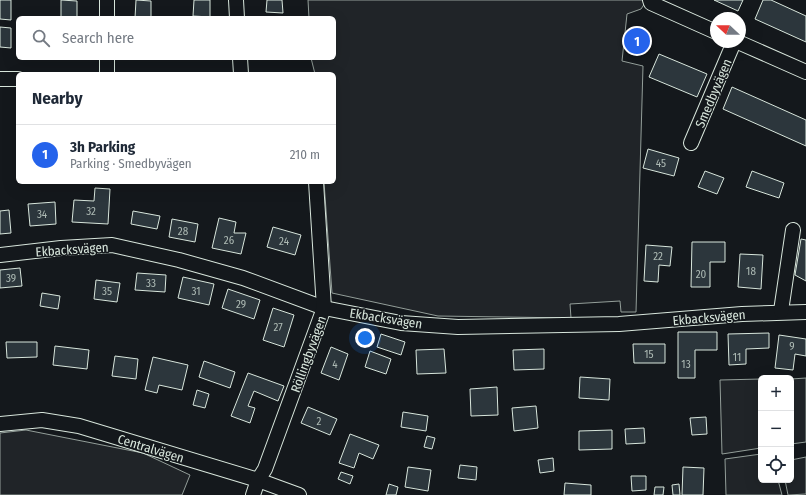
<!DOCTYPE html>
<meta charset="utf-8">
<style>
body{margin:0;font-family:"Fira Sans Condensed",sans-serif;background:#f6f6f7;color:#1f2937}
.controls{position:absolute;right:12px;bottom:12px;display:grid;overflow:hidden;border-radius:6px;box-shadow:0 4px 16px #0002}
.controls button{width:36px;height:36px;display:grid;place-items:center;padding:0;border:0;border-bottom:1px solid #e0e1e3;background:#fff;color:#1f2937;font:20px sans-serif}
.compass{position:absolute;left:710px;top:12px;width:36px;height:36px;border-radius:50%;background:#fff;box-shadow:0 4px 16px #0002;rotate:292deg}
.you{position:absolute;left:365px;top:338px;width:14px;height:14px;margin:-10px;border:3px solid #fff;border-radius:50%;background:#1a73e8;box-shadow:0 0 0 6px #1a73e833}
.badge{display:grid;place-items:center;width:26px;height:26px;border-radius:50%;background:#2563eb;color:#fff;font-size:13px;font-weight:700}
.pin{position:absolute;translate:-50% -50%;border:2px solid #fff;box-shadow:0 1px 4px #0006}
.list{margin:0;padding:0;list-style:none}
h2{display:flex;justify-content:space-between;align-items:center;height:52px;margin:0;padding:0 16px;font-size:17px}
h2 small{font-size:13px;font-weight:400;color:#747a83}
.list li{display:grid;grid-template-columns:26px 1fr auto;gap:12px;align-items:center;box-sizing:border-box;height:60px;padding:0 16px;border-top:1px solid #e0e1e3}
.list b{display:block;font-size:15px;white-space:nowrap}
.list p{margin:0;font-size:13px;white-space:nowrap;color:#747a83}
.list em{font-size:13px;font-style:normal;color:#747a83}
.icon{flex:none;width:22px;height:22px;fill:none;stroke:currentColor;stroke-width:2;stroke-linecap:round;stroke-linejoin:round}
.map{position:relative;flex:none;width:806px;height:495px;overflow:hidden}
.search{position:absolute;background:#fff;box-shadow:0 4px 16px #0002;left:16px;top:16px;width:320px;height:44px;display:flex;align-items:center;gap:10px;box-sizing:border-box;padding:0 14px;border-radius:6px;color:#747a83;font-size:15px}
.panel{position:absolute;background:#fff;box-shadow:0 4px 16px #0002;left:16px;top:72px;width:320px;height:112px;border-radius:6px}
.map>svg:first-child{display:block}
</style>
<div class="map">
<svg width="806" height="495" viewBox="0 0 806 495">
<rect width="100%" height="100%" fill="#14181c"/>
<!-- green -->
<g fill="#202428" stroke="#939e99">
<path d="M308 0H647L641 9 627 14 622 61 643 66 636 312H621L620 301 570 304 571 318 438 316 332 293 324 182H334V74H315L311 58H334V18H309Z"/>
<path d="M806 378V442L791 444V379Z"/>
<path d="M761 379V448L722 454 720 380Z"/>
<path d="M26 430 143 453 190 475 182 495H0V433Z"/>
<path d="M761 454V480H778L782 495H726L725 459Z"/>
<path d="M806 457V494L788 495 785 480H791V460Z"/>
</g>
<!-- building -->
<g fill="#2c363c" stroke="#d8e6dc">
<path d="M0 0H11V20L0 19Z"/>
<path d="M61 0 77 1V18H61Z"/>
<path d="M136 0 151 1V18H135Z"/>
<path d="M194 0H210V17L193 16Z"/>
<path d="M267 0H282L283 13 266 12Z"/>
<path d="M714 0H743L738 11Z"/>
<path d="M763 0H771L806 16V42L755 19Z"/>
<path d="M0 27 11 28V48L0 47Z"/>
<path d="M659 54 707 74 697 97 649 77Z"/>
<path d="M732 87 806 120V146L723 109Z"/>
<path d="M648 149 679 158 674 176 643 168Z"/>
<path d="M705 171 724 178 717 194 698 187Z"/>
<path d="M752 171 784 183 779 198 746 187Z"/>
<path d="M95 188 110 189 108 224 72 222 74 200 94 201Z"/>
<path d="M55 202 56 224 30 226 28 204Z"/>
<path d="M9 210 11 233 0 234V211Z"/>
<path d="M133 211 160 216 157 229 131 224Z"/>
<path d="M219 218 236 222 234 233H246L241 254 212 248Z"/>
<path d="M172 219 198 224 195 242 169 237Z"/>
<path d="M273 227 301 235 295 255 267 247Z"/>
<path d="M801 239 806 240V281L795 275Z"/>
<path d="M692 242H725V262H710V287H691Z"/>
<path d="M646 245 672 247 670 266 659 265 658 282 644 281Z"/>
<path d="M740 254 763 255 761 289 738 287Z"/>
<path d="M20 268 22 286 0 288V270Z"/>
<path d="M137 273 166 275 165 292 135 290Z"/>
<path d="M183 277 214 284 209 305 178 298Z"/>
<path d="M96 280 120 283 117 302 94 299Z"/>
<path d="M228 289 260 300 254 319 222 308Z"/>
<path d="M42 293 60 296 58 309 40 306Z"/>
<path d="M273 308 294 315 284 347 263 340Z"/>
<path d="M678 332H717V350H695V378H678Z"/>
<path d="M769 333V348L746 349V364L729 365 728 334Z"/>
<path d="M381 334 405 342 401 355 377 347Z"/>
<path d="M779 335 806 339V356L795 354 793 370 775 368Z"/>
<path d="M6 342H37V357L7 358Z"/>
<path d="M633 344H665V363H634Z"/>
<path d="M55 346 89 350 87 369 53 365Z"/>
<path d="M331 347 348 354 339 380 321 373Z"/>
<path d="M444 349 446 373 417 374 416 350Z"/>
<path d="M544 349V369L514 370 513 350Z"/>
<path d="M370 351 391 359 386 374 365 367Z"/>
<path d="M115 356 138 359 136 379 112 376Z"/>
<path d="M153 357 188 365 182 390 159 385 157 393 145 390Z"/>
<path d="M204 361 235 372 230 388 199 377Z"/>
<path d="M248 373 284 386 278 401 254 391 248 406 255 408 250 423 231 416Z"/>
<path d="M580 377 610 379 609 400 579 398Z"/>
<path d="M497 387 498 415 471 416 470 389Z"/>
<path d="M197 390 209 394 205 408 193 405Z"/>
<path d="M536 406 538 428 514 431 512 408Z"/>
<path d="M308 407 337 419 330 435 301 423Z"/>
<path d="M403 412 428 416 426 431 401 427Z"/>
<path d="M706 417 707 434 692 435 690 418Z"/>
<path d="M644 428 645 443 626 444 625 429Z"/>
<path d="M612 430V449L579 450V431Z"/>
<path d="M350 434 379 445 373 459 359 453 354 468 339 463Z"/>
<path d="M427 436 435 438 432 449 424 447Z"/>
<path d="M553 458 554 471 540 473 538 460Z"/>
<path d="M460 465 477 467 476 480 458 478Z"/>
<path d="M408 467 431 470 428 491 405 487Z"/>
<path d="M683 467 704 468 703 495H682Z"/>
<path d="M341 472 353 476 350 484 338 479Z"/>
<path d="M631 476H646V490L632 491Z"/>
<path d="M565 483 591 485V495H564Z"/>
<path d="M389 484 398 487 396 495H386Z"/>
<path d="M679 484 680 495H673L672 485Z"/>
<path d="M655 487H664L663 495H654Z"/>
</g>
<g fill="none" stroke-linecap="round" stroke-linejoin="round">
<!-- minor casing -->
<g stroke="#d8e6dc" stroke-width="16">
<g id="minor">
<path d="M236 0 237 18"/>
<path d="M650 0 651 3 716 32"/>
<path d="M107 18V0"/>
<path d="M738 42 806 72"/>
<path d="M107 58V74"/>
<path d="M240 58 241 74"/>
<path d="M0 79H18"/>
<path d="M691 143 734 42"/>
<path d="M0 255 61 248 112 245 179 260 243 278 324 308 401 323 458 327 619 324 742 314 806 312"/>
<path d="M781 311 793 230"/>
<path d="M0 424 42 420 79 426 258 480 299 495"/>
<path d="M253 495 258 480 265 469 324 308 316 182"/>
</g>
</g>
<!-- minor -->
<use href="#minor" stroke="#14181c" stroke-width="14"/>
</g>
<g text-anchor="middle" stroke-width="3" stroke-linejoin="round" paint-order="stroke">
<!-- number labels -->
<g font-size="11" fill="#adbab4">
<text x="661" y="167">45</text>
<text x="91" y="215">32</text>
<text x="42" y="218">34</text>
<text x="183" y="235">28</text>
<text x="229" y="244">26</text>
<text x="284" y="245">24</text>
<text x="658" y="260">22</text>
<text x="751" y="275">18</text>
<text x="701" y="278">20</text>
<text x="11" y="282">39</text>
<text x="151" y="287">33</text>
<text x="107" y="295">35</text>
<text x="196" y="295">31</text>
<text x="241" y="308">29</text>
<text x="278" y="331">27</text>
<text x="792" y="350">9</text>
<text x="649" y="358">15</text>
<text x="737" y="361">11</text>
<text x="335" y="368">4</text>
<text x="686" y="368">13</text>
<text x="319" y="425">2</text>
</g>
<!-- street labels -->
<g font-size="13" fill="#d8e6dc" stroke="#14181c">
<text transform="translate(713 93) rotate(-67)" y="5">Smedbyvägen</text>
<text transform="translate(72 249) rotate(-4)" y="5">Ekbacksvägen</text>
<text transform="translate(709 317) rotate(-5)" y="5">Ekbacksvägen</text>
<text transform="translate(386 318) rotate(9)" y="5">Ekbacksvägen</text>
<text transform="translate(308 354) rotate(-70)" y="5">Röllingbyvägen</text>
<text transform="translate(151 448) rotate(17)" y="5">Centralvägen</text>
</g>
</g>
</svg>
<div class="controls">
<button>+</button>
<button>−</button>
<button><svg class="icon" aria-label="locate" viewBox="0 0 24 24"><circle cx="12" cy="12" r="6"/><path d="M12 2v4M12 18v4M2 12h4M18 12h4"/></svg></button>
</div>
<svg class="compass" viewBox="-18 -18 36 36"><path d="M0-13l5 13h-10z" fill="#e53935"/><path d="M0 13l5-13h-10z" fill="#747a83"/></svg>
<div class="you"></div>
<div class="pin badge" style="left:637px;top:41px">1</div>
<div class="search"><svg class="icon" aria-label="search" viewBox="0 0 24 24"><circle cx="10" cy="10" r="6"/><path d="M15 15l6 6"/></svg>Search here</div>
<section class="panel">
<h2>Nearby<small></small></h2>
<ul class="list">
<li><span class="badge">1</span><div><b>3h Parking</b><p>Parking · Smedbyvägen</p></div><em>210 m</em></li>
</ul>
</section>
</div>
